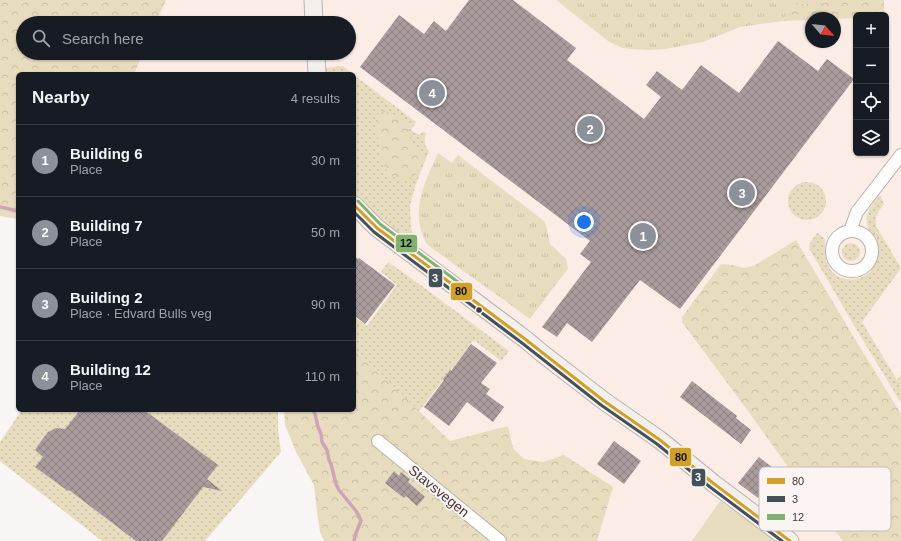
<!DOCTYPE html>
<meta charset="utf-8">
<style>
body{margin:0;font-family:Arial,sans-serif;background:#242831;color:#f1f3f6}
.controls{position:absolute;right:12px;top:12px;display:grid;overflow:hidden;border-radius:6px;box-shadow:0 1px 3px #0004}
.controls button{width:36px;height:36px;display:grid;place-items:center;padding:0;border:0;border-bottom:1px solid #363941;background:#171b24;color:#f1f3f6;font:20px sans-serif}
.compass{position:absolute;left:805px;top:12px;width:36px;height:36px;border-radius:50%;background:#171b24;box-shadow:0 1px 3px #0004;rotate:118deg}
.you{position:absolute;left:584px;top:222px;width:14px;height:14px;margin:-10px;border:3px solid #fff;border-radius:50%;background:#1a73e8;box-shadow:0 0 0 6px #1a73e833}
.badge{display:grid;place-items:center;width:26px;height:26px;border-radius:50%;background:#8c9099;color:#fff;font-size:13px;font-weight:700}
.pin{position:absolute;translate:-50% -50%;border:2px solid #fff;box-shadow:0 1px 4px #0006}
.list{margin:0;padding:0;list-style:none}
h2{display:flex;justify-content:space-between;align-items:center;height:52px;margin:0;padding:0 16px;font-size:17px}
h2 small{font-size:13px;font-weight:400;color:#9ea1a6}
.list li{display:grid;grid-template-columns:26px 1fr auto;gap:12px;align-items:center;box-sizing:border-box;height:72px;padding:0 16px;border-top:1px solid #363941}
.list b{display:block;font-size:15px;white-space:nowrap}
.list p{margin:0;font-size:13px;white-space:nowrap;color:#9ea1a6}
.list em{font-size:13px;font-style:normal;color:#9ea1a6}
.icon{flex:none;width:22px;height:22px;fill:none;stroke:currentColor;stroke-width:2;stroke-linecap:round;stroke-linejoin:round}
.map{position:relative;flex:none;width:901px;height:541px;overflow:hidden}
.search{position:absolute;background:#171b24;box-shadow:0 1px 3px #0004;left:16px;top:16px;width:340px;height:44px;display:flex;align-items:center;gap:10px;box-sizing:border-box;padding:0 14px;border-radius:22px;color:#9ea1a6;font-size:15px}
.panel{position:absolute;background:#171b24;box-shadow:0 1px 3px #0004;left:16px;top:72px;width:340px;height:340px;border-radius:6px}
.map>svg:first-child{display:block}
</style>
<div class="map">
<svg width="901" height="541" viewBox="0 0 901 541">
<defs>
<pattern id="grass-dots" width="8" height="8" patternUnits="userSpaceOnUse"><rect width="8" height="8" fill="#e8dcbe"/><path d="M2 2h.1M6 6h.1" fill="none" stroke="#c8bea4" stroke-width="1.8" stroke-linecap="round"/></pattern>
<pattern id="forest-crowns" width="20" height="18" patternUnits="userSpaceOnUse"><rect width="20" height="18" fill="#e8dcbe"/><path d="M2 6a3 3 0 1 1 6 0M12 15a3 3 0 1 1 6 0" fill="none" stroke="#c8bea4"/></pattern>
<pattern id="park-tufts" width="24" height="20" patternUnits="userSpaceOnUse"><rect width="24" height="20" fill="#e8dcbe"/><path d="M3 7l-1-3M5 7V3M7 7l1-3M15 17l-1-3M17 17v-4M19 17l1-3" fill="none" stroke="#c8bea4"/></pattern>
<pattern id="building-cross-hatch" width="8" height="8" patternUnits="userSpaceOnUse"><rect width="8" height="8" fill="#aa9c9d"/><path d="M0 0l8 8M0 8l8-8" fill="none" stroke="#8c8081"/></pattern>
</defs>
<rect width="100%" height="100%" fill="#f9f5f4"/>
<!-- built -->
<path fill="#fbece6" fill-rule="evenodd" d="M166 0H901V541H574L354 372V74H134L143 53H349V23H156ZM856 15H886V153H856ZM811 18H835V42H811Z"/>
<!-- grass -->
<g fill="url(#grass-dots)">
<path d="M343 66 353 74H325V68Z"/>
<path d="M354 75 416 122 411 130 419 135 423 132 426 133C424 141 424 145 429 151L416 184 410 205 411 229 418 244 414 247 380 219 354 194Z"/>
<circle cx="807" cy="201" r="19"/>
<path d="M880 195 884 204C878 212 875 215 876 226L901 268 862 322 897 380 901 375V403L858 332 809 248 810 243 817 233 825 239C825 247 824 256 827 263 829 267 831 271 834 274 844 282 862 281 871 271 871 270 873 267 874 266 885 245 864 235 867 216 869 207 875 201 880 195Z"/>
<circle cx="851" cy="252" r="9"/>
<path d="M388 262 422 286 509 351 501 361 474 340 419 411 354 348V317L367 326 397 285 381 272Z"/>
<path d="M22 410H278V430L281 452 205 541H102L0 461V442Z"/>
</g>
<!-- forest -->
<g fill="url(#forest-crowns)">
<path d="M0 0H166L156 23H23V53H143L134 74H18V219L0 216Z"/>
<path d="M827 0H884V14L877 15H856V18L835 19V18H811V20L782 21 794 4H822Z"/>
<path d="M384 111 401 117 408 126 411 144 424 158 417 173 408 179H399L389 175 381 160V144L375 132 376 115Z"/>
<path d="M796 240 806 257 853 336 901 414V541H843L808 495 751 415 682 322V317L721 264 733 265 743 268 754 266Z"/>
<path d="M354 348 450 441 508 426 513 448 524 459 543 462 564 455 613 487 597 541H324L320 532 317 512 314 485 296 452 285 425 284 410H354Z"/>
</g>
<!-- park -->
<g fill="url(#park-tufts)">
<path d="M556 0H827L822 4H794L782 21 740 27 703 42 664 49 649 50 632 49 622 48 608 41 594 30Z"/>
<path d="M438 153 452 163 458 155 544 221 546 225 550 244 566 259 568 269 553 288 530 319C502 298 472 278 443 256 439 253 427 246 425 241 410 209 425 182 438 153Z"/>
</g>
<!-- pitch -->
<path fill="#e8dcbe" d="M720 501 776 541H692Z"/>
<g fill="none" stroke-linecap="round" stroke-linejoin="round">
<!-- stream -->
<g stroke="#d0a4b8" stroke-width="3.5">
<path d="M0 207 18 211"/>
<path d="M313 410 315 414 318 427 321 434 322 442 327 450 329 460 331 464 336 484 339 490 356 511 359 516 361 521 356 533 354 541"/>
</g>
</g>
<!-- building -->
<g fill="url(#building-cross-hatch)">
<path d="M469 0H513L576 48 567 60 644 119 661 97 646 85 657 71 682 90 701 65 739 93 778 41 818 71 827 59 854 79 680 309 640 280 592 342 567 323 557 337 542 327 591 262 580 254 590 241 360 67 399 15 424 34 434 21 446 31Z"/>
<path d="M354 256 358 259 359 258 395 285 365 324 354 315Z"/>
<path d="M471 344 497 363 481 383 490 389 486 394 504 407 493 422 467 402 449 426 424 407 444 380 443 379 450 370 451 371Z"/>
<path d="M692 381 737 416 736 418 751 430 741 444 680 397Z"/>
<path d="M80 410H144L218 465 207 479 222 491 203 487 162 541H136L69 490 68 491 35 467 43 457 35 450 44 437 48 432 56 428 65 429Z"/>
<path d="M614 441 641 461 624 484 597 464Z"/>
<path d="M759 457 778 472 758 498 738 483Z"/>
<path d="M394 471 399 476 401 472 410 479 408 482 425 497 417 506 406 496 404 498 385 483Z"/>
</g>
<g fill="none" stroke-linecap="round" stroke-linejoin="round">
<!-- street casing -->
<g stroke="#bab2b0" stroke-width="14">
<g id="street">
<path d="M850 231 857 212 901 155"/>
<circle cx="852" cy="251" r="20"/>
<path d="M378 441 500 541"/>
</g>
</g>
<!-- secondary casing -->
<g stroke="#bab2b0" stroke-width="19">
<g id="secondary">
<path d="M313 0 314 23"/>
<path d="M316 53 317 74"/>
<path d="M354 205 377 228 525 339 543 354 604 401 660 440 713 483 790 541"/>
</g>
</g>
<!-- street -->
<use href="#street" stroke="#fefefd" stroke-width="12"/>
<!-- secondary -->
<use href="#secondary" stroke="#f2efec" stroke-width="17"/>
<!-- bus-1 casing -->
<g stroke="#fbf4f2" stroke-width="6">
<path id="bus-1" d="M354 205 377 228 525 339 604 401 660 440 713 483 790 541"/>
</g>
<!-- bus-2 casing -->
<g stroke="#fbf4f2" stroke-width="6">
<path id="bus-2" d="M354 212 374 232 522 343 601 405 657 444 710 487 782 541"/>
</g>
<!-- bus-3 casing -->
<g stroke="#fbf4f2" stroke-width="6">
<path id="bus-3" d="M358 201 380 224 458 282"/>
</g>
<!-- bus-1 -->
<use href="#bus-1" stroke="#d1a026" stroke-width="3"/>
<!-- bus-2 -->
<use href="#bus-2" stroke="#43525a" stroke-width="3"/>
<!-- bus-3 -->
<use href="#bus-3" stroke="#82b270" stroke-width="3"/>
</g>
<!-- markers -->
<circle fill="#463934" stroke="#fbf4f2" stroke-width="1.5" cx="479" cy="310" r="3.5"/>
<g text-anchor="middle" stroke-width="4" stroke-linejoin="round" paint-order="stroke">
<!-- street labels -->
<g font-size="14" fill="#463934" stroke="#fbf4f2">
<text transform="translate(439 491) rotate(39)" y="5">Stavsvegen</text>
</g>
</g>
<!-- legend -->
<rect x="759" y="467" width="132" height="64" rx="6" fill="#fbf4f2" stroke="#c5bcb9" stroke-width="1"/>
<rect x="767" y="478" width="18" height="6" fill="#d1a026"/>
<rect x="767" y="496" width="18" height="6" fill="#43525a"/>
<rect x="767" y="514" width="18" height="6" fill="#82b270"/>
<g font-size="11" fill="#463934">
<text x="792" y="485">80</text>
<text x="792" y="503">3</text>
<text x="792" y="521">12</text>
</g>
<g stroke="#fbf4f2" stroke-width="1.5">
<rect x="395" y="234" width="23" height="19" rx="4" fill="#82b270"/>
<rect x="428" y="268" width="15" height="20" rx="4" fill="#43525a"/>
<rect x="450" y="282" width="23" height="19" rx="4" fill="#d1a026"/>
<rect x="669" y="447" width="23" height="20" rx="4" fill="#d1a026"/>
<rect x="691" y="468" width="15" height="19" rx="4" fill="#43525a"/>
</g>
<g font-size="11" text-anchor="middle" font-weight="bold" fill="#fff">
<text x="435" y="282">3</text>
<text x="698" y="481">3</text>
</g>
<g font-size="11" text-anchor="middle" font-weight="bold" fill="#111">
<text x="406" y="247">12</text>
<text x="461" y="295">80</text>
<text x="681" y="461">80</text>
</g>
</svg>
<div class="controls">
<button>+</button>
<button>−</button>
<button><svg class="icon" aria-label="locate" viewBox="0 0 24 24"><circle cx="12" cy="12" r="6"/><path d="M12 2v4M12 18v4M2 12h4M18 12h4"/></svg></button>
<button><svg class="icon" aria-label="layers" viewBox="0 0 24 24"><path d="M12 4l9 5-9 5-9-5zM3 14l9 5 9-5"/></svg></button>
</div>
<svg class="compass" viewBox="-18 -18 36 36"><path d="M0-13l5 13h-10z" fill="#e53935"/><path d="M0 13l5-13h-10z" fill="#9ea1a6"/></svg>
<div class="you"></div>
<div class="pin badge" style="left:643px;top:236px">1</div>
<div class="pin badge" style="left:590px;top:129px">2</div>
<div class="pin badge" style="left:742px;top:193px">3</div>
<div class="pin badge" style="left:432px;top:93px">4</div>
<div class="search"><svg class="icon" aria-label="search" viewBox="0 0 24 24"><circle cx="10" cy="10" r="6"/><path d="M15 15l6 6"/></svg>Search here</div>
<section class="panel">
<h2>Nearby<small>4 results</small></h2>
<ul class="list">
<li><span class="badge">1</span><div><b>Building 6</b><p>Place</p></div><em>30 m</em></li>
<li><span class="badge">2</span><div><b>Building 7</b><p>Place</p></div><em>50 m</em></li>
<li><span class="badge">3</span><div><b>Building 2</b><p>Place · Edvard Bulls veg</p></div><em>90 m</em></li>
<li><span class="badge">4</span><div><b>Building 12</b><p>Place</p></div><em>110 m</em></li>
</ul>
</section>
</div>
